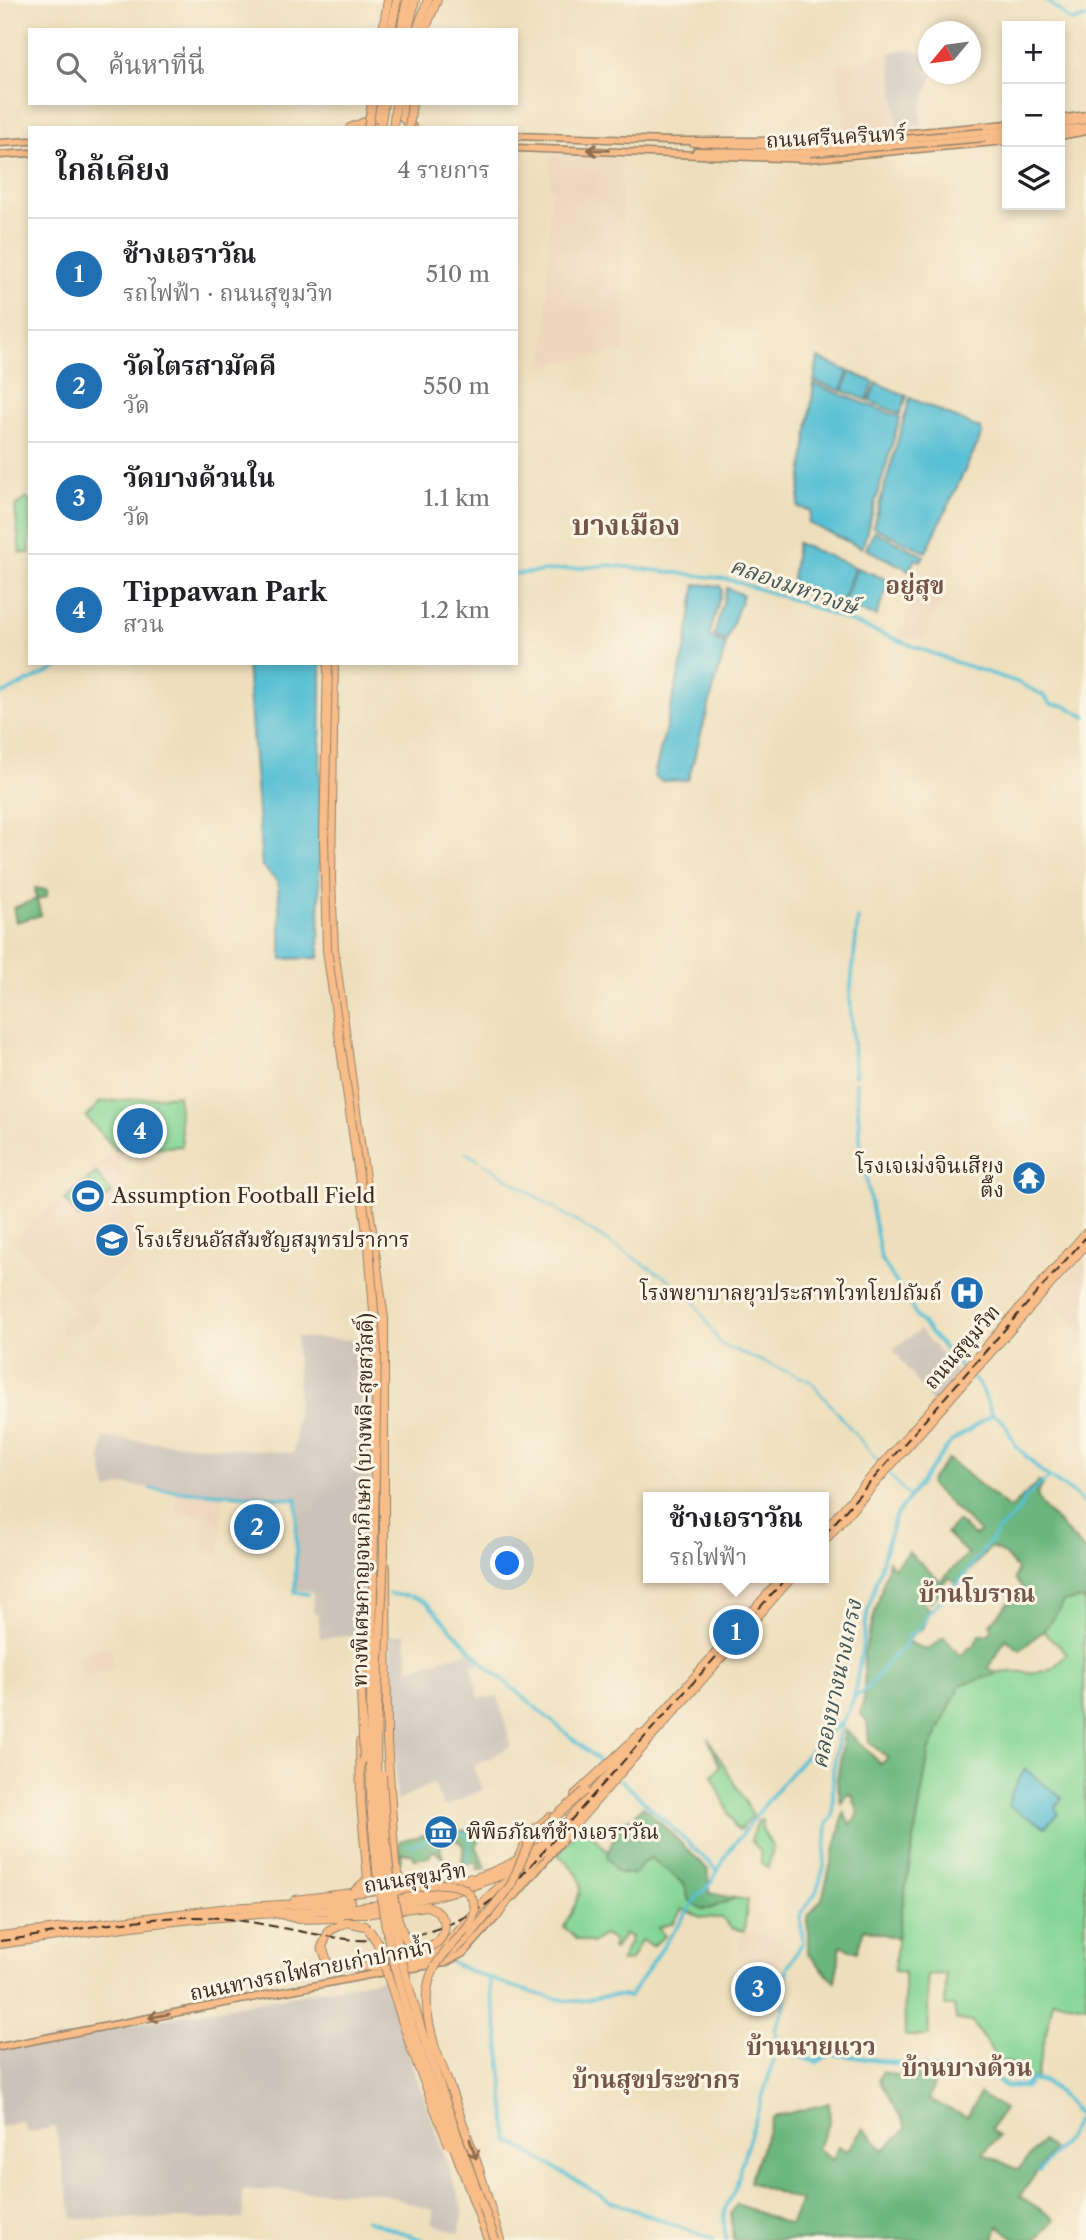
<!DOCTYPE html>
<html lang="th">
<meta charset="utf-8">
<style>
body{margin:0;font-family:"Libre Caslon Text","Noto Serif Thai",serif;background:#f6f6f6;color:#202124}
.controls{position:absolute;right:21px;top:21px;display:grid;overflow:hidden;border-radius:0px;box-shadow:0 4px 10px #0003}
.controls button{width:63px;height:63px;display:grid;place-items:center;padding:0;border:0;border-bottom:2px solid #e0e0e0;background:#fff;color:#202124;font:35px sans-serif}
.compass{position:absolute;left:918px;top:21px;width:63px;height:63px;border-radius:50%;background:#fff;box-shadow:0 4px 10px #0003;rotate:241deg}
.you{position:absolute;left:508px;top:1564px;width:24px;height:24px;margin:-18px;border:5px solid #fff;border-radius:50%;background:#1a73e8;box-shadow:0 0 0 10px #1a73e833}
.badge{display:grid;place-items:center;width:46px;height:46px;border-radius:50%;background:#1f6fb2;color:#fff;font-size:23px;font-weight:700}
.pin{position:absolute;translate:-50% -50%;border:4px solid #fff;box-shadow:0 2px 7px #0006}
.popup{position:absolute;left:643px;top:1492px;width:186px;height:91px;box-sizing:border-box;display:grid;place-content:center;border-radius:0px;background:#fff;filter:drop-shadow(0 2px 5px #0005);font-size:23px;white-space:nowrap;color:#757577}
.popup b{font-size:26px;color:#202124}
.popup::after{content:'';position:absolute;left:50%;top:100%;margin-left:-14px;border:14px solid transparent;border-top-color:#fff}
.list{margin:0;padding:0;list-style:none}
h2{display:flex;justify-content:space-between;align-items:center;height:91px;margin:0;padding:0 28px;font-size:30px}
h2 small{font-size:23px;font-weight:400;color:#757577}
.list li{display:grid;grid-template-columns:46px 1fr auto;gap:21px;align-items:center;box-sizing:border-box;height:112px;padding:0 28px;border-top:2px solid #e0e0e0}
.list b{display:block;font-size:26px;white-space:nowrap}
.list p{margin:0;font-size:23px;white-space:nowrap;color:#757577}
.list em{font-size:23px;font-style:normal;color:#757577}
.icon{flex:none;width:38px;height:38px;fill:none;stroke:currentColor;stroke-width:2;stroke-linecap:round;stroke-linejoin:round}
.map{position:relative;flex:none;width:1086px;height:2240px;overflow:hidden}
.search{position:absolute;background:#fff;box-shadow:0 4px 10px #0003;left:28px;top:28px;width:490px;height:77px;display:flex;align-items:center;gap:18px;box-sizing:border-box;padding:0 24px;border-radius:0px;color:#757577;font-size:26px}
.panel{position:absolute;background:#fff;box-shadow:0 4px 10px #0003;left:28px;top:126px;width:490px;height:539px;border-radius:0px}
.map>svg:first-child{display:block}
</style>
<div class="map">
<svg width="1086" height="2240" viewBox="0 0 1086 2240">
<rect width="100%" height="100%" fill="#fcf5e5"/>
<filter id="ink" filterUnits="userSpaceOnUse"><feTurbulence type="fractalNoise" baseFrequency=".0143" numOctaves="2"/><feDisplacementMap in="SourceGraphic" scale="14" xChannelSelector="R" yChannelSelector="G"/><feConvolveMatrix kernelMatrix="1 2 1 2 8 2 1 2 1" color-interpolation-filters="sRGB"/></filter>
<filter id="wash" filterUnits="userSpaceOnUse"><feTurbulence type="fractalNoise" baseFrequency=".00686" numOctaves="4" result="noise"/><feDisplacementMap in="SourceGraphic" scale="28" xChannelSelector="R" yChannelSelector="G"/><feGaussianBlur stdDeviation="1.57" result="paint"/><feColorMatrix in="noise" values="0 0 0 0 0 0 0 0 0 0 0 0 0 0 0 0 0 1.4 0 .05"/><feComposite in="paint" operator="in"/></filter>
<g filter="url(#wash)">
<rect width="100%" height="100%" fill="#eedfbc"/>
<!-- built -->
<g fill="#eed6bb">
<path d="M890 53 898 127 845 135 838 64Z"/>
<path d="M551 154 621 158 625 352 545 365Z"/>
<path d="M919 581 945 592 924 641 913 636 910 641 898 636Z"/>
<path d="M114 1151 120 1153 139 1234H152L153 1245 86 1296 102 1318 84 1332 63 1335 59 1318 76 1315 13 1239Z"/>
<path d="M1086 1253V1334L1047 1297Z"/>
<path d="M176 1491 223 1495 220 1554 203 1552 204 1515 176 1512Z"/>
<path d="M697 1578H771L774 1580 737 1621Z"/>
<path d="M111 1646 113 1669 84 1677 78 1655Z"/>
<path d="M742 1931 785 1939 778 1967 746 1958 737 1960Z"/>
</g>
<!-- industrial -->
<g fill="#ccc2b9">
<path d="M906 49 928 55V74H933L920 112 922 126 898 127 890 53Z"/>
<path d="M920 1330 959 1374 933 1404 893 1349Z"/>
<path d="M358 1336 371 1343 373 1375 369 1510 361 1635 320 1638 318 1614 313 1613V1594L311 1591 296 1590 295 1502 123 1485 107 1491 101 1460 104 1438 294 1453 298 1395 296 1337 355 1340Z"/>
<path d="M405 1634 409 1669 469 1651 481 1663 472 1666 479 1699 498 1696 511 1746 473 1767 483 1790 444 1807 433 1783 397 1801 394 1677 389 1635Z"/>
<path d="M382 1979 464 2211 459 2233 431 2223 434 2211 381 2193 360 2192 242 2190 243 2219H73L55 2127 27 2133 22 2121 0 2127V2049Z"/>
</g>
<!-- green -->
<g fill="#84d595" stroke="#60805a" stroke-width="2">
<path d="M26 498 30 501V553H20L15 507Z"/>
<path d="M178 1095 182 1146 116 1150 86 1117 100 1102Z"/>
<path d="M96 1173 112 1193 80 1218 65 1200Z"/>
<path d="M1084 1599 1086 2006 1053 2000 1036 2079 1023 2075 1021 2066 999 2061 972 2022 956 2020 954 2006H945L946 1974 927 1975 929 2036H905L904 1972 894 1971 898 1932 929 1751 960 1685C974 1679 992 1673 1008 1672 1036 1670 1046 1680 1067 1653L1043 1631 1065 1601Z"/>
<path d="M708 1738 753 1815 740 1830 735 1827 712 1775 720 1767Z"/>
<path d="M762 1820V1829L773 1848 768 1867 761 1863 760 1851 751 1840 758 1821Z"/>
<path d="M583 1824 608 1852 617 1872 624 1875 651 1858 684 1884 689 1900 709 1909 735 1898 748 1900 744 1931 731 1928 722 1918 700 1917 682 1909 673 1923 658 1928 665 1936 652 1946 641 1940 631 1960 621 1962 631 1937 625 1934 614 1949 612 1948 614 1940 603 1935 592 1943 576 1939 564 1927C580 1892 594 1882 557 1854Z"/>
</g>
<!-- forest -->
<g fill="#6bb67e" stroke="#53704e" stroke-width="2" fill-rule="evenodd">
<path d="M35 888 47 890V896L37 900 41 915 16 922 13 908 36 899Z"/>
<path d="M948 1459 1010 1509 1039 1481 1043 1485 1037 1494 1041 1505 1086 1552V1602L1084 1599 1065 1601 1043 1631 1020 1650 1006 1639 988 1668 998 1674 960 1685 929 1751 897 1938 864 1929 857 1952 841 1945 835 1982 808 1954V1916L822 1899 844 1812 850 1825 859 1814 852 1795 848 1794 841 1803 837 1780 845 1729 881 1764 888 1758 869 1742 867 1722 860 1713 864 1700V1653L889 1561 894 1568 908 1552 940 1581 968 1554 946 1533 957 1521 975 1536 980 1532 931 1486 930 1481ZM991 1547 1004 1554 1017 1569 1015 1580 1022 1588 1018 1593 1023 1600 1020 1602 1015 1596 990 1624 993 1630 987 1635H980L972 1648 970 1646 961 1656 944 1637 927 1650 908 1642 912 1635 922 1629 929 1611 921 1600 925 1596 930 1602 944 1588 942 1584 949 1577 957 1584Z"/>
<path d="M643 1806 708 1870 709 1893 735 1898 709 1909H702L689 1900 684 1884 651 1858 642 1863 634 1875 617 1872 607 1856 616 1831 626 1819 632 1818Z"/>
<path d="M482 1829 476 1846 486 1868 477 1870 479 1862 465 1864 462 1861 464 1846 455 1839 444 1843 440 1848 443 1857 433 1850 429 1857 414 1859V1855L402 1853 400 1861 399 1841 429 1834Z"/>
<path d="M919 2068 938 2070 929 2100 967 2117 980 2094 1004 2109 991 2129 999 2136 983 2153 1018 2170 1042 2141 1053 2149 1020 2196 1055 2219 1036 2240H1017L998 2226 994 2240H733L731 2213 737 2204 790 2225 801 2201 749 2182 773 2117 829 2103 830 2122 817 2149 833 2160 838 2146 847 2151 863 2128 884 2150 907 2128 879 2080 882 2072 916 2080Z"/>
</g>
<!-- water -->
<g fill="#58c0d4" stroke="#4a7579" stroke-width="2">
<path d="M818 358 848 371 841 391 814 381Z"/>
<path d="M850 372 874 382 867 400 843 391Z"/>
<path d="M877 383 907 396 900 414 869 401Z"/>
<path d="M814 384 900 417 862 548 808 523 811 511 798 507Z"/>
<path d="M910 398 981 429 982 434 926 552 873 527Z"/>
<path d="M874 531 924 556 921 561 915 559 909 570 866 549Z"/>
<path d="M797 543 855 567 840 605 836 607 791 587Z"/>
<path d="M857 568 886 579 888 586 876 616 841 607Z"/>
<path d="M696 584 720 586 722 590 709 636 726 645 688 780 662 781 654 776 686 646Z"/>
<path d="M727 588 743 595 726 642 714 636Z"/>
<path d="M247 663H321L319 958 282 959 278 882 262 866Z"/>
<path d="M1025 1769 1062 1798 1055 1807 1058 1814 1045 1827 1009 1806 1010 1796Z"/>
</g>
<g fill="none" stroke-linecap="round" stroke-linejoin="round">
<!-- stream -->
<g stroke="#58c0d4" stroke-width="2">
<path d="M466 1153 479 1160"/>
<path d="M483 1163 671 1281"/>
<path d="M676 1284 692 1297 720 1344 810 1381 880 1463"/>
<path d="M887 1472 910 1497"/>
<path d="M408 1846 439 1836 465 1833 470 1839 468 1861"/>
</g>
<!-- canal -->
<g stroke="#58c0d4" stroke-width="3.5">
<path d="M1046 0 1071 21 1086 18"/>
<path d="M516 574 610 565 727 579 796 601 955 662 1017 682 1043 695 1051 704 1066 706 1086 717"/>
<path d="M0 695 67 663"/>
<path d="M855 1075 850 995 858 919"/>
<path d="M856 1082 861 1151 881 1258 918 1318 962 1369"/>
<path d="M974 1379 982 1389 992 1414"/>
<path d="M151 1489 297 1499 295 1592 307 1594"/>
<path d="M389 1594 407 1596"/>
<path d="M411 1596 426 1602 487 1667 509 1685"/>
<path d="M511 1687 603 1764"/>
<path d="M854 1698C877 1685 884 1659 906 1646L908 1636 918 1630 928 1613 958 1583 998 1531 1019 1511 1024 1498 1049 1478"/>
<path d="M620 1779 716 1869"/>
<path d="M452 1962C471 1974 554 2002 576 2001 594 2000 610 1993 629 1997L700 1893C715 1884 719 1864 730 1850 758 1813 807 1748 842 1722"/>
<path d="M489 1979 498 2032 508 2140 610 2201 714 2240"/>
<path d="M1039 2171 1067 2138 1080 2115"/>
<path d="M366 2220 423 2240"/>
<path d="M726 2240C725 2229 721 2216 727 2205 733 2192 739 2184 740 2168L778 2047 775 2028 784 2009 787 1968 803 1942 800 1914 816 1893 824 1867 827 1823 833 1817V1771L840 1729 854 1698 868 1610 895 1517 951 1442 993 1414 1004 1422 1016 1446 1042 1472 1075 1494 1086 1505"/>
</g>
<!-- river -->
<path stroke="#58c0d4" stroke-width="5" d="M778 2047 816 2062 830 2054H837L965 2074 987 2073 1006 2086 1025 2087 1030 2080C1056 2077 1067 2109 1086 2119"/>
</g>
</g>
<g filter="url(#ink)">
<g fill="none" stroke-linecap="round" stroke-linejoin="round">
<!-- major casing -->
<g stroke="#94846d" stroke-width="9">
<g id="major">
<path d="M1060 119 1086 115"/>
<path d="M1060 124 1086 120"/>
<path d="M1060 130 1086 127"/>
<path d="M984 132 1007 130"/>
<path d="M516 136 668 141"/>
<path d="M1060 136 1086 131"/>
<path d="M985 138 1007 135"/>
<path d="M667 141H825L1007 124"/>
<path d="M0 143 30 141"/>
<path d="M693 143 810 147"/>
<path d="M516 148 807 159 1007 141"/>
<path d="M696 151 810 153"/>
<path d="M0 155 30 153"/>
<path d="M515 1896 567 1835"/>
<path d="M0 2047 379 1973 445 1963 465 1952 499 1914"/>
</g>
</g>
<!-- highway casing -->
<g stroke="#94846d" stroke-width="10">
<g id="highway">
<path d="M383 30 388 0"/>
<path d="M391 30 397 0"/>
<path d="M401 30 407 0"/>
<path d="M408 30 415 0"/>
<path d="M417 30 428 0"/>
<path d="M425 30 437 0"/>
<path d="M404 103 403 118 413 128"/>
<path d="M350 128 375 118 378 103"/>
<path d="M380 128 384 103"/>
<path d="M393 128 396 103"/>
<path d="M334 663 331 880 334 949 384 1319V1554"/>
<path d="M824 1531 1086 1233"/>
<path d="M824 1541 1086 1244"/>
<path d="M386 1567 387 1741 395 1866 401 1880 421 1884"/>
<path d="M575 1795 640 1734"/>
<path d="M517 1861 531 1832 550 1817"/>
<path d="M440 1882 469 1878"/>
<path d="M355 1891 368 1879 361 1803 360 1742"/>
<path d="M401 1894C465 1886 522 1869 568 1821L782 1578"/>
<path d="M295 1900 386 1889"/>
<path d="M276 1913 298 1919 339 1918"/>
<path d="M331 1913H371L427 1906 436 1910 444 1920"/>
<path d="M497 1916 535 1861"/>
<path d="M365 1926 347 1922 329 1931 322 1947 328 1963C345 1972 422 1963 441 1956 454 1952 463 1943 472 1933"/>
<path d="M387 1934C424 1985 458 1931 483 1903 492 1892 504 1883 516 1874"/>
<path d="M0 1936 229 1908 350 1901"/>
<path d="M0 1944C68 1935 136 1924 205 1918 323 1907 484 1917 572 1828L791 1578"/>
<path d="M449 2085 478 2166 500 2240"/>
<path d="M473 2199 488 2240"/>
</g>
</g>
<!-- major -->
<use href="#major" stroke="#f8bd89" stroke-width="6"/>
<!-- highway -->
<use href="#highway" stroke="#f8bd89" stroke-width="8"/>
<!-- rail -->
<g stroke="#3b2a1e" stroke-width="2" stroke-dasharray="10 5" stroke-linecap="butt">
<path d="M824 1535 1086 1237"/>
<path d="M0 1941C64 1933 130 1917 195 1917 246 1917 296 1933 347 1939 413 1947 478 1920 524 1873L786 1578"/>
</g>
<!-- major-bridge casing -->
<g stroke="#94846d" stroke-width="9" stroke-linecap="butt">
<g id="major-bridge">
<path d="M810 147 984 132"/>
<path d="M810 153 985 138"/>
</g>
</g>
<!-- highway-bridge casing -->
<g stroke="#94846d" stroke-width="10" stroke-linecap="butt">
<g id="highway-bridge">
<path d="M368 128 372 103"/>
<path d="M409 128 412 103"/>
<path d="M328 663 324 840 327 950 369 1246 377 1351 370 1761C371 1830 378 1900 395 1967 415 2046 445 2122 473 2199"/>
<path d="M384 1549C381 1649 370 1753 381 1852 398 1987 450 2113 495 2240"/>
<path d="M364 1759 361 1691 368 1594"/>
<path d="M382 1775C384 1806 388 1932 413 1947L428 1948C440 1943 447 1933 444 1920"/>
<path d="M390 1892C412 1889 463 1871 473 1901 477 1910 474 1919 468 1927 455 1943 437 1957 430 1978 422 2003 430 2028 436 2052"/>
<path d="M369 1930 377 1942 411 2048 449 2145"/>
<path d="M472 1933 511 1885 531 1838 585 1791"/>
<path d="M435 2048 449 2085"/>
</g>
</g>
<!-- major-bridge -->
<use href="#major-bridge" stroke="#f8bd89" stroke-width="6"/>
<!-- highway-bridge -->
<use href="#highway-bridge" stroke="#f8bd89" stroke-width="8"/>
</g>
<!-- one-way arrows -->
<defs><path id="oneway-shaft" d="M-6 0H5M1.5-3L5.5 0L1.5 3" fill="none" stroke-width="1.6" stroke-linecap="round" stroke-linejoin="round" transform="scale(1.75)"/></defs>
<g stroke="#906c4e">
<use href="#oneway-shaft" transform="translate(598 150) rotate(-178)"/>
<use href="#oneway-shaft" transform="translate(159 2016) rotate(169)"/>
<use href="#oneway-shaft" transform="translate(473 2149) rotate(72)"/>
</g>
</g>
<!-- icons -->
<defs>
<g id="temple-disc" transform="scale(1.75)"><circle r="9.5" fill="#1f6fb2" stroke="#fcf5e5"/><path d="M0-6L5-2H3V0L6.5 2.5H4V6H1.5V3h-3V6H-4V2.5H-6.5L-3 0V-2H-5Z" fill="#fff"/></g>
<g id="stadium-disc" transform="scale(1.75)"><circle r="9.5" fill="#1f6fb2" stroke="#fcf5e5"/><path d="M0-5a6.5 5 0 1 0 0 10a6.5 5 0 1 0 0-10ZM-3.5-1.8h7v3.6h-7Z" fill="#fff"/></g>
<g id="school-disc" transform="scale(1.75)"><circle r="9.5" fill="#1f6fb2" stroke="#fcf5e5"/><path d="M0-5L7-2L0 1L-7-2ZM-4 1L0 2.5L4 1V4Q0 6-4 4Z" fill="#fff"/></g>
<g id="hospital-disc" transform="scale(1.75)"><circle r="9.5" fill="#1f6fb2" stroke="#fcf5e5"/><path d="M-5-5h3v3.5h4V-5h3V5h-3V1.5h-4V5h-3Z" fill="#fff"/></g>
<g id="museum-disc" transform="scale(1.75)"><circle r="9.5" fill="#1f6fb2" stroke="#fcf5e5"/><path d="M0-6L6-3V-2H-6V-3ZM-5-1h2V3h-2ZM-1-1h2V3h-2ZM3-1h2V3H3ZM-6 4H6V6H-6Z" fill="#fff"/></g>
</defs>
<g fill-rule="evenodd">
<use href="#temple-disc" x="1029" y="1178"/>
<use href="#stadium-disc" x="88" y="1196"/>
<use href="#school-disc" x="112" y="1240"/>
<use href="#hospital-disc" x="967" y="1293"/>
<use href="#museum-disc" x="441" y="1832"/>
</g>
<g text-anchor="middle" stroke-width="6" stroke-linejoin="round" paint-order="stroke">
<!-- street labels -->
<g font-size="21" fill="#3b2a1e" stroke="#fcf5e5">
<text transform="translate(836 137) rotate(-3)" y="7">ถนนศรีนครินทร์</text>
<text transform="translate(962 1347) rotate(-49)" y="7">ถนนสุขุมวิท</text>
<text transform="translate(363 1500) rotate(-89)" y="7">ทางพิเศษกาญจนาภิเษก (บางพลี-สุขสวัสดิ์)</text>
<text transform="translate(415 1878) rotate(-9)" y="7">ถนนสุขุมวิท</text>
<text transform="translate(311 1970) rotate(-11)" y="7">ถนนทางรถไฟสายเก่าปากน้ำ</text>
</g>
<!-- poi labels -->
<g font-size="21" fill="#3b2a1e" stroke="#fcf5e5" text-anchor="start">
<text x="1004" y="1173" text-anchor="end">โรงเจเม่งจินเสียง<tspan x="1004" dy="24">ตึ๊ง</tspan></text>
<text x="112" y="1203">Assumption Football Field</text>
<text x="136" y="1247">โรงเรียนอัสสัมชัญสมุทรปราการ</text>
<text x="942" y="1300" text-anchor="end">โรงพยาบาลยุวประสาทไวทโยปถัมถ์</text>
<text x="466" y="1839">พิพิธภัณฑ์ช้างเอราวัณ</text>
</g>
<!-- water labels -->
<g font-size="23" font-style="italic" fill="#445755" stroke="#fcf5e5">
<text transform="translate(794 586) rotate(19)" y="8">คลองมหาวงษ์</text>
<text transform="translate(836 1684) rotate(-78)" y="8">คลองบางนางเกรง</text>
</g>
<!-- quarter labels -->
<g font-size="24" font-weight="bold" fill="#735649" stroke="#fcf5e5">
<text x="915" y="594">อยู่สุข</text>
<text x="977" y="1602">บ้านโบราณ</text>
<text x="811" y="2055">บ้านนายแวว</text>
<text x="967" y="2076">บ้านบางด้วน</text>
<text x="656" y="2088">บ้านสุขประชากร</text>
</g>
<!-- district labels -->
<g font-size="28" font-weight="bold" fill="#735649" stroke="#fcf5e5">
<text x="626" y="535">บางเมือง</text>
</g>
</g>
</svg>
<div class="controls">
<button>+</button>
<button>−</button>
<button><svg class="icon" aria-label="layers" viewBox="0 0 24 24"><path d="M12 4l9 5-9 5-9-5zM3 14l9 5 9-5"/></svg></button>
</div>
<svg class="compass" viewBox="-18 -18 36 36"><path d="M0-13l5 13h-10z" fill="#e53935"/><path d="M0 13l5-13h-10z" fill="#757577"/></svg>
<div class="you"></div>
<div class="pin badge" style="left:736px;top:1632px">1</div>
<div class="popup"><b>ช้างเอราวัณ</b>รถไฟฟ้า</div>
<div class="pin badge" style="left:257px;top:1527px">2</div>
<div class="pin badge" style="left:758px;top:1989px">3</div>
<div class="pin badge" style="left:140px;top:1131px">4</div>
<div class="search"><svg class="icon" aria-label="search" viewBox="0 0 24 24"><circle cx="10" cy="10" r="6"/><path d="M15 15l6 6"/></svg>ค้นหาที่นี่</div>
<section class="panel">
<h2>ใกล้เคียง<small>4 รายการ</small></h2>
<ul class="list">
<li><span class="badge">1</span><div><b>ช้างเอราวัณ</b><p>รถไฟฟ้า · ถนนสุขุมวิท</p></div><em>510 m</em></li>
<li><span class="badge">2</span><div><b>วัดไตรสามัคคี</b><p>วัด</p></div><em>550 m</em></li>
<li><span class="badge">3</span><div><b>วัดบางด้วนใน</b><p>วัด</p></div><em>1.1 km</em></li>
<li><span class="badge">4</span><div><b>Tippawan Park</b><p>สวน</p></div><em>1.2 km</em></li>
</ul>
</section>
</div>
